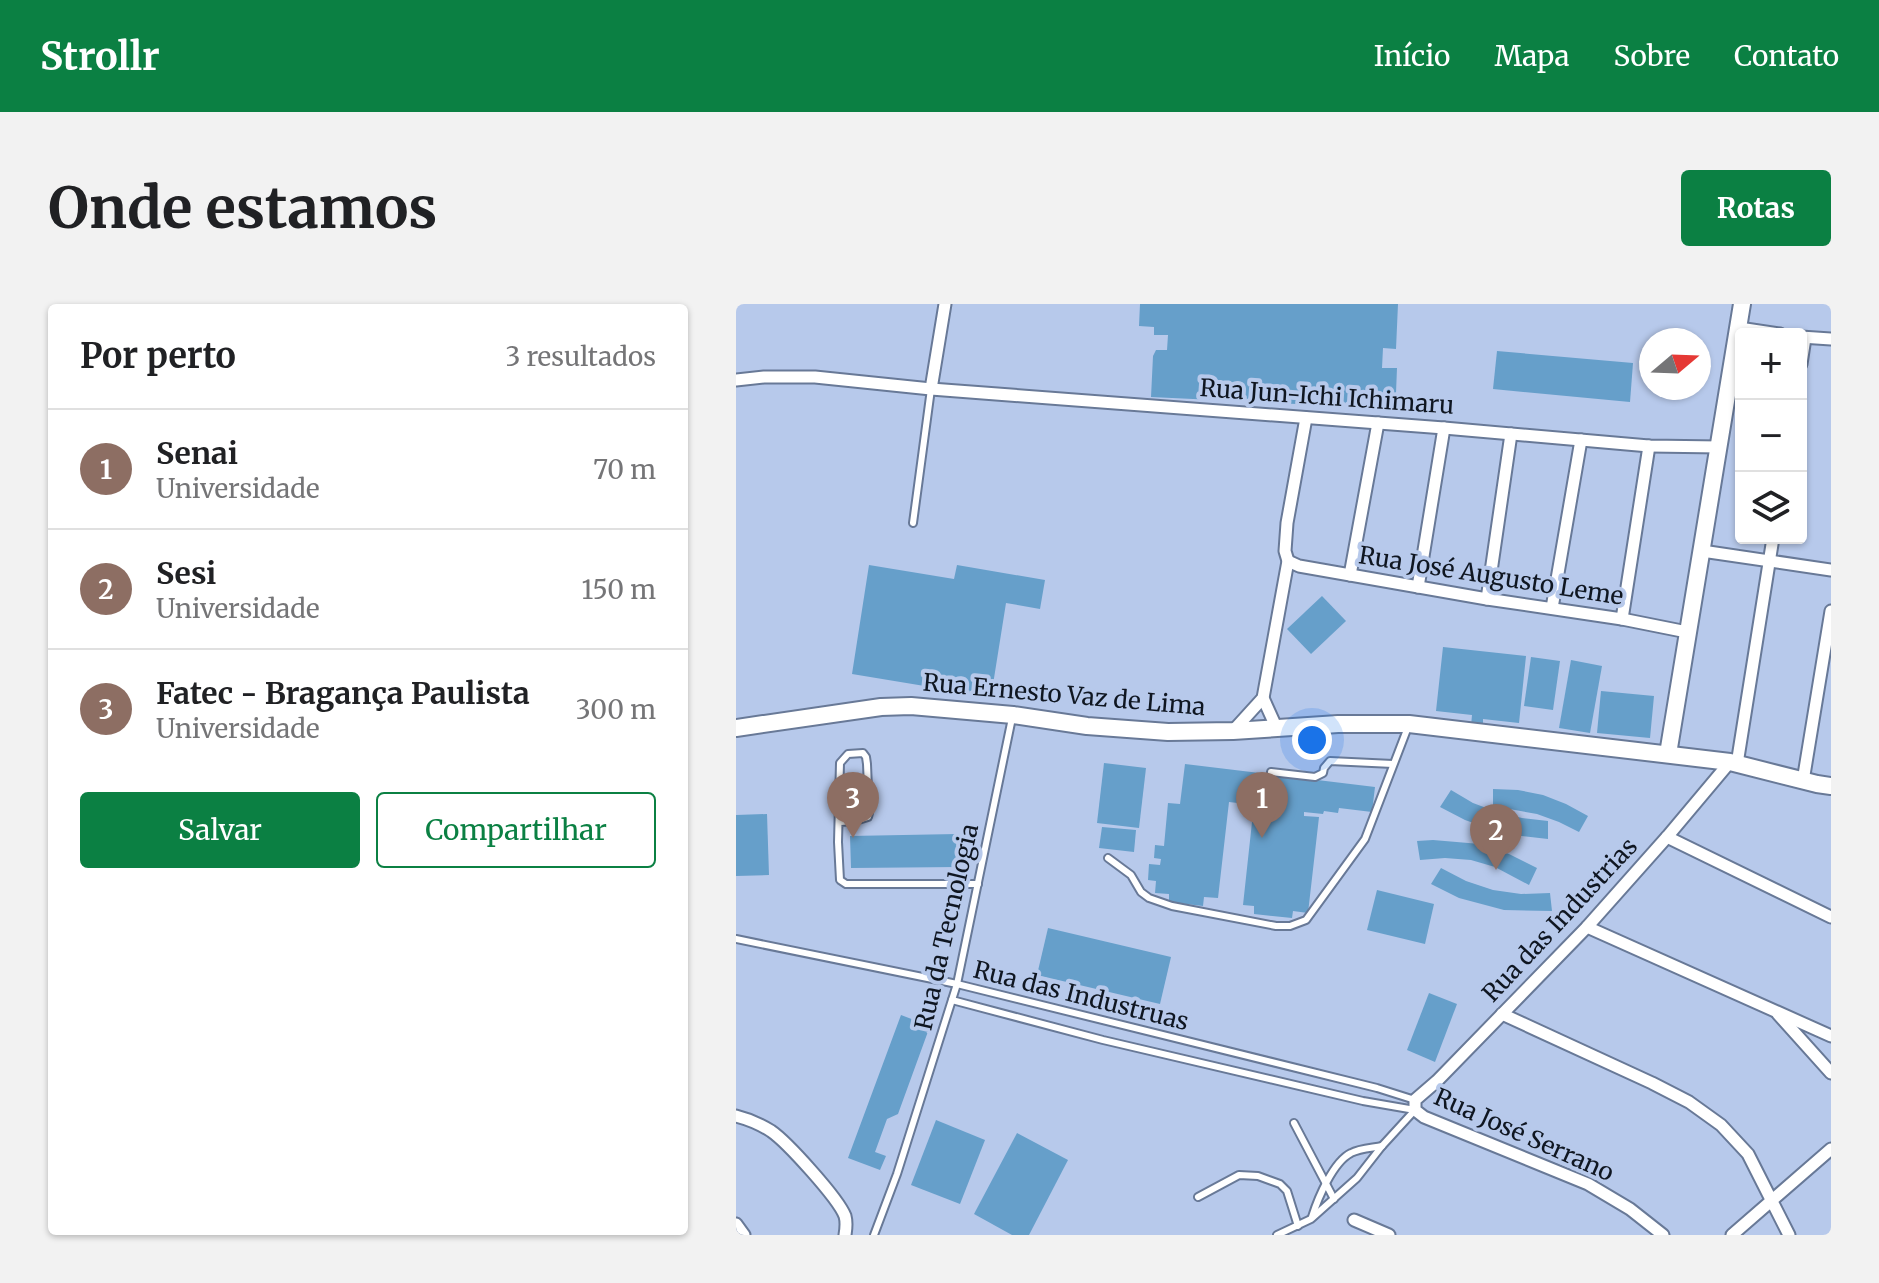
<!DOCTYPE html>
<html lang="pt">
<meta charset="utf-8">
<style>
body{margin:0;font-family:Merriweather,serif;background:#f2f2f2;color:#202124}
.controls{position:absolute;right:24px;top:24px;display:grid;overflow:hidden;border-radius:8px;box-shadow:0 2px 6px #0004}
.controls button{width:72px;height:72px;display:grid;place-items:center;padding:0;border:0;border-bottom:2px solid #e0e0e0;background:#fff;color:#202124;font:40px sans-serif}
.compass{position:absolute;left:903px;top:24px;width:72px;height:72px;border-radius:50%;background:#fff;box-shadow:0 2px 6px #0004;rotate:71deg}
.you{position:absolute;left:576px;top:436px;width:28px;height:28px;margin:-20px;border:6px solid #fff;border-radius:50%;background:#1a73e8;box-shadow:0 0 0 12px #1a73e833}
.badge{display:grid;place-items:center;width:52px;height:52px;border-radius:50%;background:#0b8043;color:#fff;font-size:26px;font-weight:700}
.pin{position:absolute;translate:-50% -66px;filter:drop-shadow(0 2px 4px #0008)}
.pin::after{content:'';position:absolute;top:42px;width:28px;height:24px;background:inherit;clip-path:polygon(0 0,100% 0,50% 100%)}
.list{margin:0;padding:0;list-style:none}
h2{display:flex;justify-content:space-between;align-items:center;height:104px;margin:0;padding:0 32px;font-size:34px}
h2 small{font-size:26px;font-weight:400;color:#757577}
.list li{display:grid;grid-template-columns:52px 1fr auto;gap:24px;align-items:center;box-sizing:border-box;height:120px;padding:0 32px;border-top:2px solid #e0e0e0}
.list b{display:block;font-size:30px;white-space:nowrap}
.list p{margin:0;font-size:26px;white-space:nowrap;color:#757577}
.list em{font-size:26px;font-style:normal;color:#757577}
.actions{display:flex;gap:16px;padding:24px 32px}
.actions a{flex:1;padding:18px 0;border:2px solid #0b8043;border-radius:8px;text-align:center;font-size:28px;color:#0b8043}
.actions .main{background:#0b8043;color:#fff}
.icon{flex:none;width:44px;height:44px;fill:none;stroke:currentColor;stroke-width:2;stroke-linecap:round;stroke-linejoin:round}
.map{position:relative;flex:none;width:1095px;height:931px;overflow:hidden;border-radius:8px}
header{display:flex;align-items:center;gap:48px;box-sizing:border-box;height:112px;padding:0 40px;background:#0b8043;color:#fff}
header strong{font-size:38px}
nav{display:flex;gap:44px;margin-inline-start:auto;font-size:28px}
.intro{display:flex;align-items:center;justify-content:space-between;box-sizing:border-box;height:192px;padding:0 48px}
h1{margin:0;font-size:56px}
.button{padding:20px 36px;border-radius:8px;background:#0b8043;color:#fff;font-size:28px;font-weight:700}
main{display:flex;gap:48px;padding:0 48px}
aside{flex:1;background:#fff;border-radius:8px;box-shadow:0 2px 6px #0004}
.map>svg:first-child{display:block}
</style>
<header>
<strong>Strollr</strong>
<nav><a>Início</a><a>Mapa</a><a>Sobre</a><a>Contato</a></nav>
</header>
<div class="intro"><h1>Onde estamos</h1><a class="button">Rotas</a></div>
<main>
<aside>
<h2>Por perto<small>3 resultados</small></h2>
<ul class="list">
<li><span class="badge" style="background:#8d6e63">1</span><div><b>Senai</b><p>Universidade</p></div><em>70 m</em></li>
<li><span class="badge" style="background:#8d6e63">2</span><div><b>Sesi</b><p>Universidade</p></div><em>150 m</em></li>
<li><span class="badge" style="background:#8d6e63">3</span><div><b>Fatec - Bragança Paulista</b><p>Universidade</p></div><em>300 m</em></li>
</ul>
<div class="actions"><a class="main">Salvar</a><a>Compartilhar</a></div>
</aside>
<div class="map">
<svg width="1095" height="931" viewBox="0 0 1095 931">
<rect width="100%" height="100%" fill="#b7c9eb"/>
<!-- building -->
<g fill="#669fca">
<path d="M404 0H662L660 45 647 44 646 64H661L660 89H647L646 104 415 93 417 52 420 46H431L432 31H418V23L403 22Z"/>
<path d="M761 47 897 59 894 98 757 85Z"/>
<path d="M133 261 218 275 221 261 309 276 304 305 270 299 255 393 116 370Z"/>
<path d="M586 292 610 317 575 350 551 325Z"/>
<path d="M707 343 790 352 783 419 747 415V423L735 422 736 411 700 407Z"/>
<path d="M795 353 824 357 817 406 788 402Z"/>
<path d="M835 356 866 362 854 429 823 424Z"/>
<path d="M865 387 918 392 914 434 861 429Z"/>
<path d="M368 459 410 464 403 524 361 519Z"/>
<path d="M449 460 639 483 636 508 603 504 602 509 588 507 587 510 568 508V512L583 513 572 609 557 607 556 614 518 610V602L507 601 517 509 527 510 528 502 493 498 482 594 468 593 467 602 433 598V590L419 589 420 577 412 576 413 560 424 561 425 555 418 554 419 541 428 542 432 499 444 500Z"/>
<path d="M757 485 782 486 807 491 830 500 852 512 843 528 823 518 801 510 757 502Z"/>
<path d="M715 486 737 499 761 508 786 514 812 517V535L769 530 729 516 704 503Z"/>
<path d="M31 510 33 571 0 572V511Z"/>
<path d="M366 523 400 526 398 548 363 544Z"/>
<path d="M221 530 222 563 115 564 114 532Z"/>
<path d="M697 536 744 540 773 550 801 564 793 581 759 563 735 556 709 554 684 556 681 537Z"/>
<path d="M705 564 730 577 757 586 785 590 814 589 816 607 768 606 723 594 695 580Z"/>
<path d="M641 586 698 600 689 640 631 626Z"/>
<path d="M312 624 435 653 424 700 301 671Z"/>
<path d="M693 689 721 700 699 758 671 746Z"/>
<path d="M165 711 194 722 162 810 151 815 139 848 150 852 144 866 112 854Z"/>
<path d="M200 816 249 836 224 900 175 881Z"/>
<path d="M281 829 332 856 293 931H276L238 910Z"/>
</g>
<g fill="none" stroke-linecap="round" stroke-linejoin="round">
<!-- lane casing -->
<g stroke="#687997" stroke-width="10">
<g id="lane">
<path d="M177 219 195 85"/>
<path d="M535 468 579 473 587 469 588 464 594 457 657 460"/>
<path d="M104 518 119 517 132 513 133 509 131 460 130 453 127 449 112 450 104 459 102 538 104 576 110 580H242"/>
<path d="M372 554 395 571 405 588 413 594 436 602 540 622H554L570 616 629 535 672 423"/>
<path d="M0 635 221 680 641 784 679 796"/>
<path d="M216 696 367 736 627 797 679 806"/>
<path d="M558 819 598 895"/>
<path d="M462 893 503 871 522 872 544 880 551 887 562 922"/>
<path d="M576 913C582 894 597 858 615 849 624 844 636 844 646 842"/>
<path d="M138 931 161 870 221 680 276 414"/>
<path d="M541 931 575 915 621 874 646 842 679 806"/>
</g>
</g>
<!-- street casing -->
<g stroke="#687997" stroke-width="15">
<g id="street">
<path d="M1003 24 1044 30"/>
<path d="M1065 33 1095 35"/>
<path d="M1065 60 1069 34"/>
<path d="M0 76 28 73H79L195 85 708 124 913 142 984 143"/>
<path d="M195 85 209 0"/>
<path d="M966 247 1095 266"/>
<path d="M552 257 563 262 751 295 886 315 951 328"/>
<path d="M614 271 642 119"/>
<path d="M682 283 708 124"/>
<path d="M751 295 775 130"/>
<path d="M816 304 845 136"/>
<path d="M886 315 913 142"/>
<path d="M527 394 541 425"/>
<path d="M497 427 527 394 552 257 549 247 551 219 570 114"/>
<path d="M1001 460 1037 234"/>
<path d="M1067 477 1095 307"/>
<path d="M931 533 1095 613"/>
<path d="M851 623 1095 732"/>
<path d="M766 710 916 779 953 798 985 821 1012 850 1053 931"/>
<path d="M1042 710 1095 769"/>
<path d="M0 812C12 815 24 820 35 827 51 838 102 894 109 912 111 919 110 925 109 931"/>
<path d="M618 916 653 931"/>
<path d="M0 920 8 931"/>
<path d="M927 931 894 905 852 880 688 813 679 806V796L701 777 851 623 931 533 994 458"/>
<path d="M996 931 1095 845"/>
</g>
</g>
<!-- secondary casing -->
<g stroke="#687997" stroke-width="20">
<g id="secondary">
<path d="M0 424 145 403 175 402 277 411 351 422 432 428 497 427 602 420H673L994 458 1081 480 1095 482"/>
<path d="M932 450 1006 0"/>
</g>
</g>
<!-- lane -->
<use href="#lane" stroke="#fff" stroke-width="6"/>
<!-- street -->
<use href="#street" stroke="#fff" stroke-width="11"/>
<!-- secondary -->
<use href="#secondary" stroke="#fff" stroke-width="16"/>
</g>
<g text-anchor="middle" stroke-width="8" stroke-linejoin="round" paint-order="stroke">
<!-- street labels -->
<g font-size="24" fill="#0f1621" stroke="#b7c9eb">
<text transform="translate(591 93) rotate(4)" y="8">Rua Jun-Ichi Ichimaru</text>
<text transform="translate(755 272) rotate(9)" y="8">Rua José Augusto Leme</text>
<text transform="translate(328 391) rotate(5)" y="8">Rua Ernesto Vaz de Lima</text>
<text transform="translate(824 616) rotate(-47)" y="8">Rua das Industrias</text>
<text transform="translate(211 623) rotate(-77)" y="8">Rua da Tecnologia</text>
<text transform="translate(345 692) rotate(14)" y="8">Rua das Industruas</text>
<text transform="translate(788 831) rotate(24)" y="8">Rua José Serrano</text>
</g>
</g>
</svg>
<div class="controls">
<button>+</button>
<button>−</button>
<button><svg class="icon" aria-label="layers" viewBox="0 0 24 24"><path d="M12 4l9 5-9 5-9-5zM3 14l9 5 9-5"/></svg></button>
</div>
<svg class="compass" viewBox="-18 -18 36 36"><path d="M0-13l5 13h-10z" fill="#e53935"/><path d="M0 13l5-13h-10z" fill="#757577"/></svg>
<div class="you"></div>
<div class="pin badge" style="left:526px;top:534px;background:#8d6e63">1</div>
<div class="pin badge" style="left:760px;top:566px;background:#8d6e63">2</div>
<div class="pin badge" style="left:117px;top:534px;background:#8d6e63">3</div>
</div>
</main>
